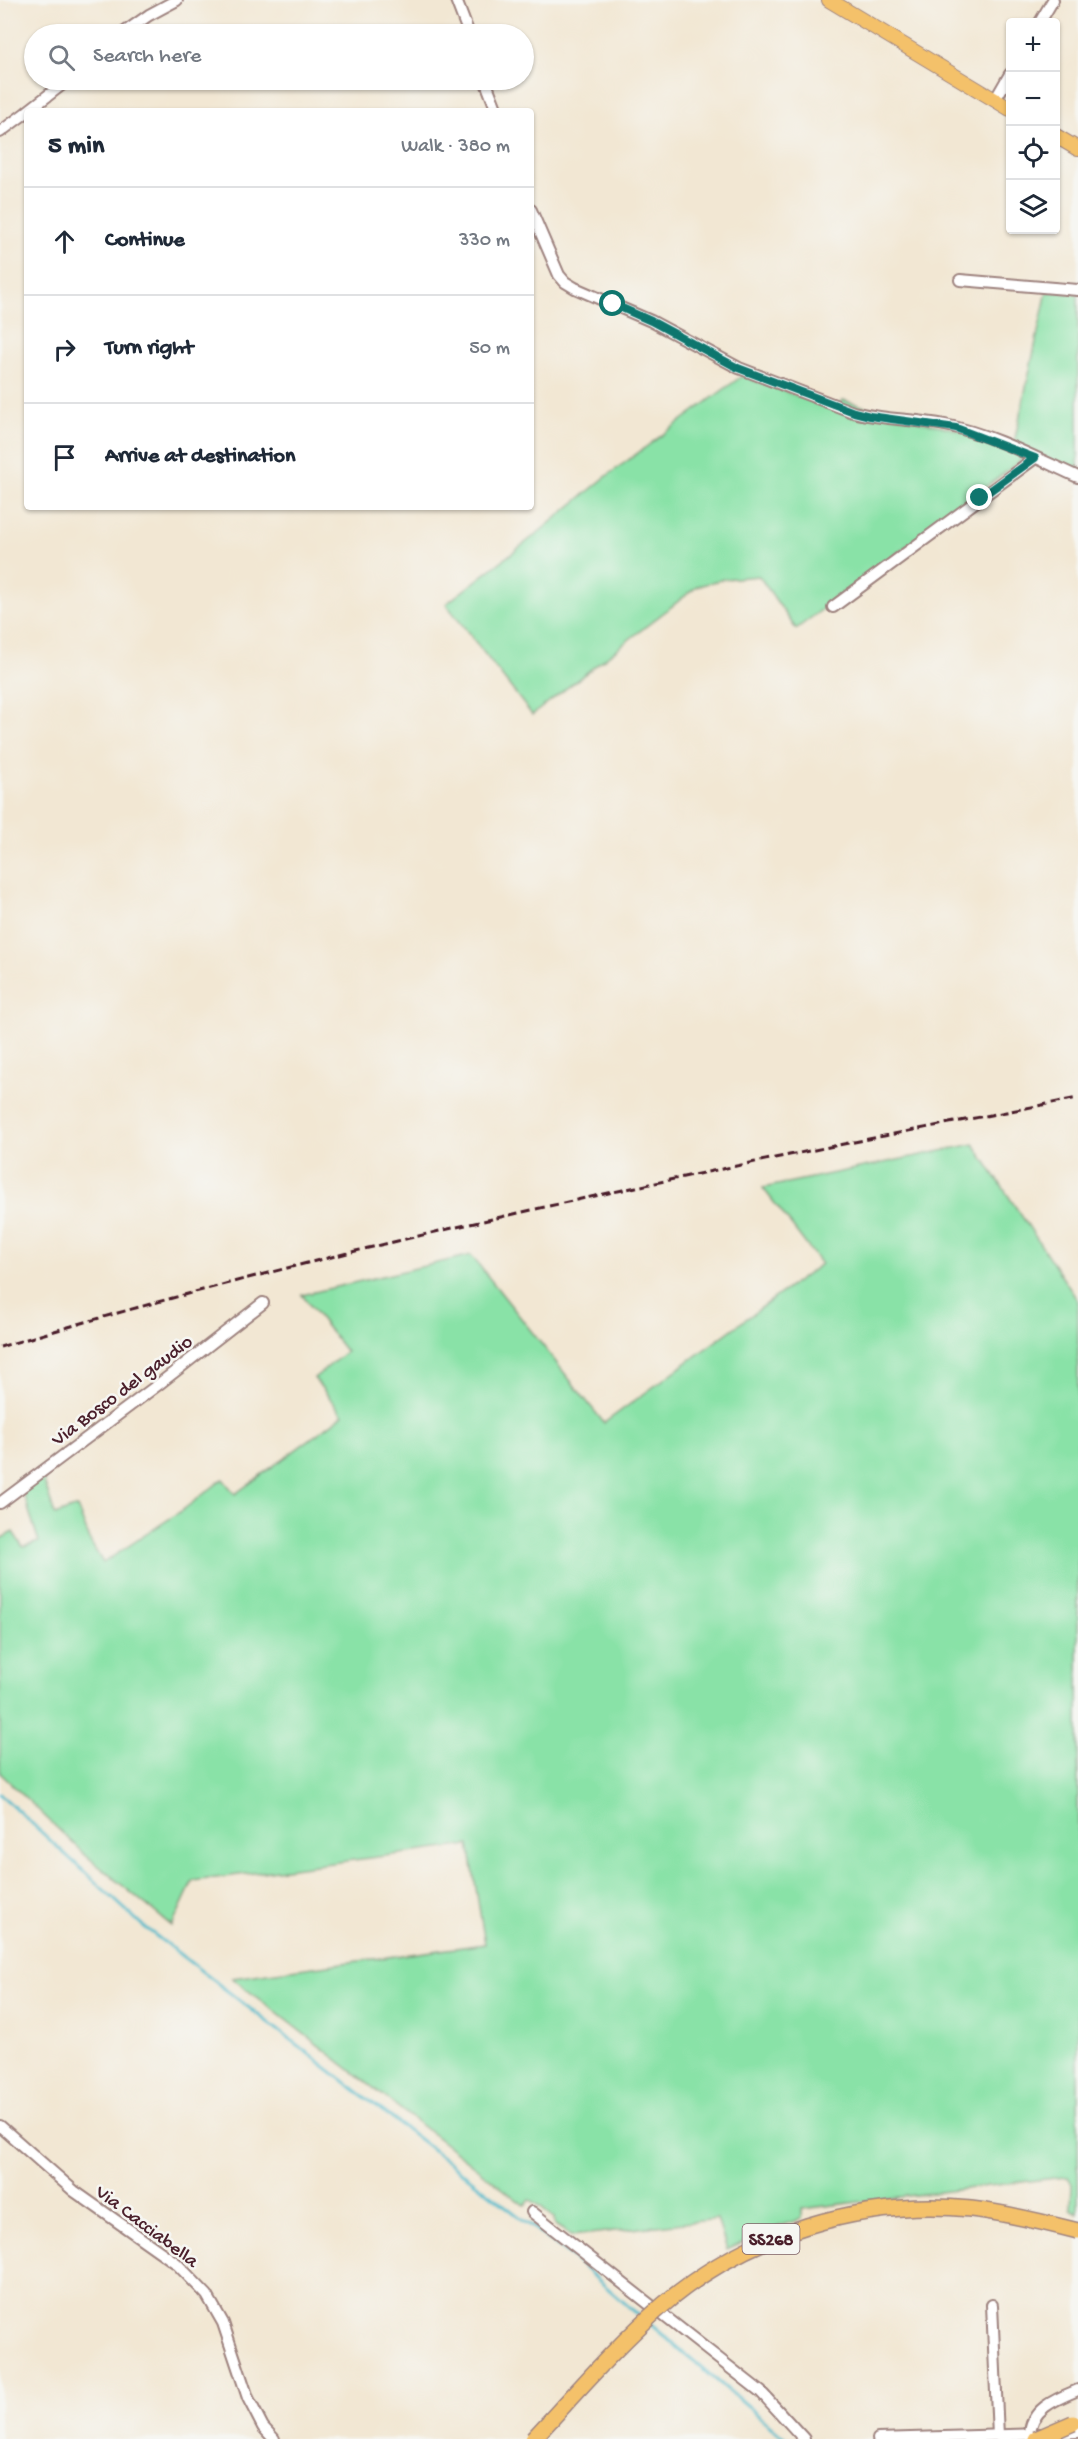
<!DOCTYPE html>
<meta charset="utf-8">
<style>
body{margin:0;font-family:"Gochi Hand",sans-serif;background:#f2f2f3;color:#1f2937}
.controls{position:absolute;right:18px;top:18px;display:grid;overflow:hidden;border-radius:6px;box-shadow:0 2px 4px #0004}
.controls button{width:54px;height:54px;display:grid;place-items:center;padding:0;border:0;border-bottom:2px solid #e0e1e3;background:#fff;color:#1f2937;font:30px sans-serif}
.stop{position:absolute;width:18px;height:18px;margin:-14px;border:4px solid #0f766e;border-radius:50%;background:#fff}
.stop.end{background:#0f766e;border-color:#fff;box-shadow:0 2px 6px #0008}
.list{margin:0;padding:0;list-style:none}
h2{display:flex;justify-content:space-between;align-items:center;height:78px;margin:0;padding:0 24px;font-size:26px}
h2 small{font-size:20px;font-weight:400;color:#747a83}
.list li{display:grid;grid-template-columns:39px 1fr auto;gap:18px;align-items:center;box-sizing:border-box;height:108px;padding:0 24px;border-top:2px solid #e0e1e3}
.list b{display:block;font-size:22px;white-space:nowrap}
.list em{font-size:20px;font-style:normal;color:#747a83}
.icon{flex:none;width:33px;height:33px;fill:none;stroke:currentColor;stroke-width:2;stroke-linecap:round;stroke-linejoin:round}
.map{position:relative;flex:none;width:1078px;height:2439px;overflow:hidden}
.search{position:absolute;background:#fff;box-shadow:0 2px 4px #0004;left:24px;top:24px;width:510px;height:66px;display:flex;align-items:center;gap:15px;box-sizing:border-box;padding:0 21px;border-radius:33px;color:#747a83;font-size:22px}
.panel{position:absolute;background:#fff;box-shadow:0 2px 4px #0004;left:24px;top:108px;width:510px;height:402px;border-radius:6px}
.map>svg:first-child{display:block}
</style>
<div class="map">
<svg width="1078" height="2439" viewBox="0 0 1078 2439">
<rect width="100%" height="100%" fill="#f6f6f2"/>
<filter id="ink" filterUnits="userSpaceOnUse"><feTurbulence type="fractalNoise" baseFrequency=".0167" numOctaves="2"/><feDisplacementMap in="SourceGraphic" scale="12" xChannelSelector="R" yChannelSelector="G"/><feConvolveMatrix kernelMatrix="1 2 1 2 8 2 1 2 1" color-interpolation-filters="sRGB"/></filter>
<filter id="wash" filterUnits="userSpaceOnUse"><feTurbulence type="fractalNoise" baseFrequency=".008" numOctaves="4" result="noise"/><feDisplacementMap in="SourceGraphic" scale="24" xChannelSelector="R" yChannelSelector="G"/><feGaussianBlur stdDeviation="1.35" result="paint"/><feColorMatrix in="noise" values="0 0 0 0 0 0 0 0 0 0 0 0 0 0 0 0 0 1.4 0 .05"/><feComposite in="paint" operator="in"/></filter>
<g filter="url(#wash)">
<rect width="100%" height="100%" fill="#f2e7d3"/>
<!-- green -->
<g fill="#89e2a7" stroke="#6a8069" stroke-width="1.5">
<path d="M1047 291 1078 294V477L1024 451 1019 462 796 629 759 576 724 579 698 586 532 715 446 604 534 536 608 475 742 376 837 410 843 400 878 411 1014 443Z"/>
<path d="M974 1144 1078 1301V2213L1071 2209 1072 2184 1068 2177 1054 2178 802 2209V2219L782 2225 727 2250 717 2219 572 2236 555 2225 554 2218C548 2213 537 2202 530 2200L525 2206 232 1978 485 1944 469 1845 193 1881 172 1926 84 1854 0 1773V1539L13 1532 23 1547 39 1542 22 1489 42 1475 55 1515 77 1507 91 1543 103 1563 184 1509 223 1479 235 1494 343 1415 314 1378 346 1352 302 1295 471 1255 604 1423 821 1264 763 1188Z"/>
</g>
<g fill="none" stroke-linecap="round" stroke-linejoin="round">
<!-- stream -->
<g stroke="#4eb9ca" stroke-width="3">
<path d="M0 1794 142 1925 574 2259 642 2318"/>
<path d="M650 2324 786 2439"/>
</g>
</g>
</g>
<g filter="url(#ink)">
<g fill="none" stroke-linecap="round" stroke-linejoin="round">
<!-- minor casing -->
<g stroke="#9e837f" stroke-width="14">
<g id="minor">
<path d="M456 0 469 34"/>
<path d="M1040 22 1053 0"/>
<path d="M122 34 149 15 177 0"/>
<path d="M485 80 497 111"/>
<path d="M995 100 1010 74"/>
<path d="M28 111 68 80"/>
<path d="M0 132 27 112"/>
<path d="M531 210 559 275 565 282 575 288 651 321 739 368 853 412C884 420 915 419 945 425 991 434 1036 458 1078 477"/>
<path d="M960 280 1078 290"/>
<path d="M833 607 1035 458"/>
<path d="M0 1503 159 1384 263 1303"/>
<path d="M0 2126 74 2191 176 2263 207 2295 223 2323 248 2398 263 2427 274 2439"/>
<path d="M532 2212 761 2392 804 2439"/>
<path d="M992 2305 998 2436"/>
<path d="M1057 2433 1078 2432"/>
<path d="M1030 2435C1030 2409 1056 2399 1078 2390"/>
<path d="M878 2439 1042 2434"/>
</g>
</g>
<!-- major casing -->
<g stroke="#9e837f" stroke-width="16">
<g id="major">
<path d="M829 0 1010 109"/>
<path d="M1056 136 1078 149"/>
</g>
</g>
<!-- minor -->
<use href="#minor" stroke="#fff" stroke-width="10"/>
<!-- major -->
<use href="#major" stroke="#f4c16b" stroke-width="14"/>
<!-- rail -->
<path stroke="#4a1f2b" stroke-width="3" stroke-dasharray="9 4.5" stroke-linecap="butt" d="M0 1347C354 1241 716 1168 1078 1098"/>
<!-- highway-bridge casing -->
<g stroke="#9e837f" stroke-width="18" stroke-linecap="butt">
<g id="highway-bridge">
<path d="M533 2439C575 2394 616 2346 663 2305 747 2233 861 2198 971 2209 1007 2213 1043 2222 1078 2231"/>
<path d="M1036 2439 1073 2423"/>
</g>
</g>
<!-- highway-bridge -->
<use href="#highway-bridge" stroke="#f4c16b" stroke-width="15"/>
</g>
</g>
<g fill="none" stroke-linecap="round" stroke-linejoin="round" filter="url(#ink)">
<!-- route -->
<path stroke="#0f766e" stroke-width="8" d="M613 304 651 321 738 368 854 412 870 416 956 428 1035 458 980 498"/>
</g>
<g text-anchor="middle" stroke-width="5" stroke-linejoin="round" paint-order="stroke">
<!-- shield labels -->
<rect fill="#f6f6f2" stroke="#7e6067" stroke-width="1.5" x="742.5" y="2224" width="57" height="30" rx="4.5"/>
<g font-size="18" font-weight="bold" fill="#4a1f2b">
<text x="771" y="2245">SS268</text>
</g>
<!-- street labels -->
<g font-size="20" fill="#4a1f2b" stroke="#f6f6f2">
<text transform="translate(121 1389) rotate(-37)" y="7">Via Bosco del gaudio</text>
<text transform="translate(148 2225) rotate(37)" y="7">Via Cacciabella</text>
</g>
</g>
</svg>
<div class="controls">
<button>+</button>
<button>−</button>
<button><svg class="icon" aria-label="locate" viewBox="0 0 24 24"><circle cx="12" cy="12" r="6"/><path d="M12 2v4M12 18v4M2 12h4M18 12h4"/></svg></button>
<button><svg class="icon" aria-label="layers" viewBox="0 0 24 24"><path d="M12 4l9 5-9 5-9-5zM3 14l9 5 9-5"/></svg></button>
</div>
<div class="stop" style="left:613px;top:304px"></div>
<div class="stop end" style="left:980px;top:498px"></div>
<div class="search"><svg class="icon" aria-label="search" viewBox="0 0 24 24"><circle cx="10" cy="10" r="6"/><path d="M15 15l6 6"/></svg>Search here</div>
<section class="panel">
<h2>5 min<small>Walk · 380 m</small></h2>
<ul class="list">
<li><svg class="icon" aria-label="ahead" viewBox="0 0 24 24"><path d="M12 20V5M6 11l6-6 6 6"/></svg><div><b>Continue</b></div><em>330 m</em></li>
<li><svg class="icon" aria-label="right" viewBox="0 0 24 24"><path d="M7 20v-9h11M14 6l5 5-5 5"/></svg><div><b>Turn right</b></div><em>50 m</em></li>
<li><svg class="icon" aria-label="arrive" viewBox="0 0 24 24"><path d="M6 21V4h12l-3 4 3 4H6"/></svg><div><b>Arrive at destination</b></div></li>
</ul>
</section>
</div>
